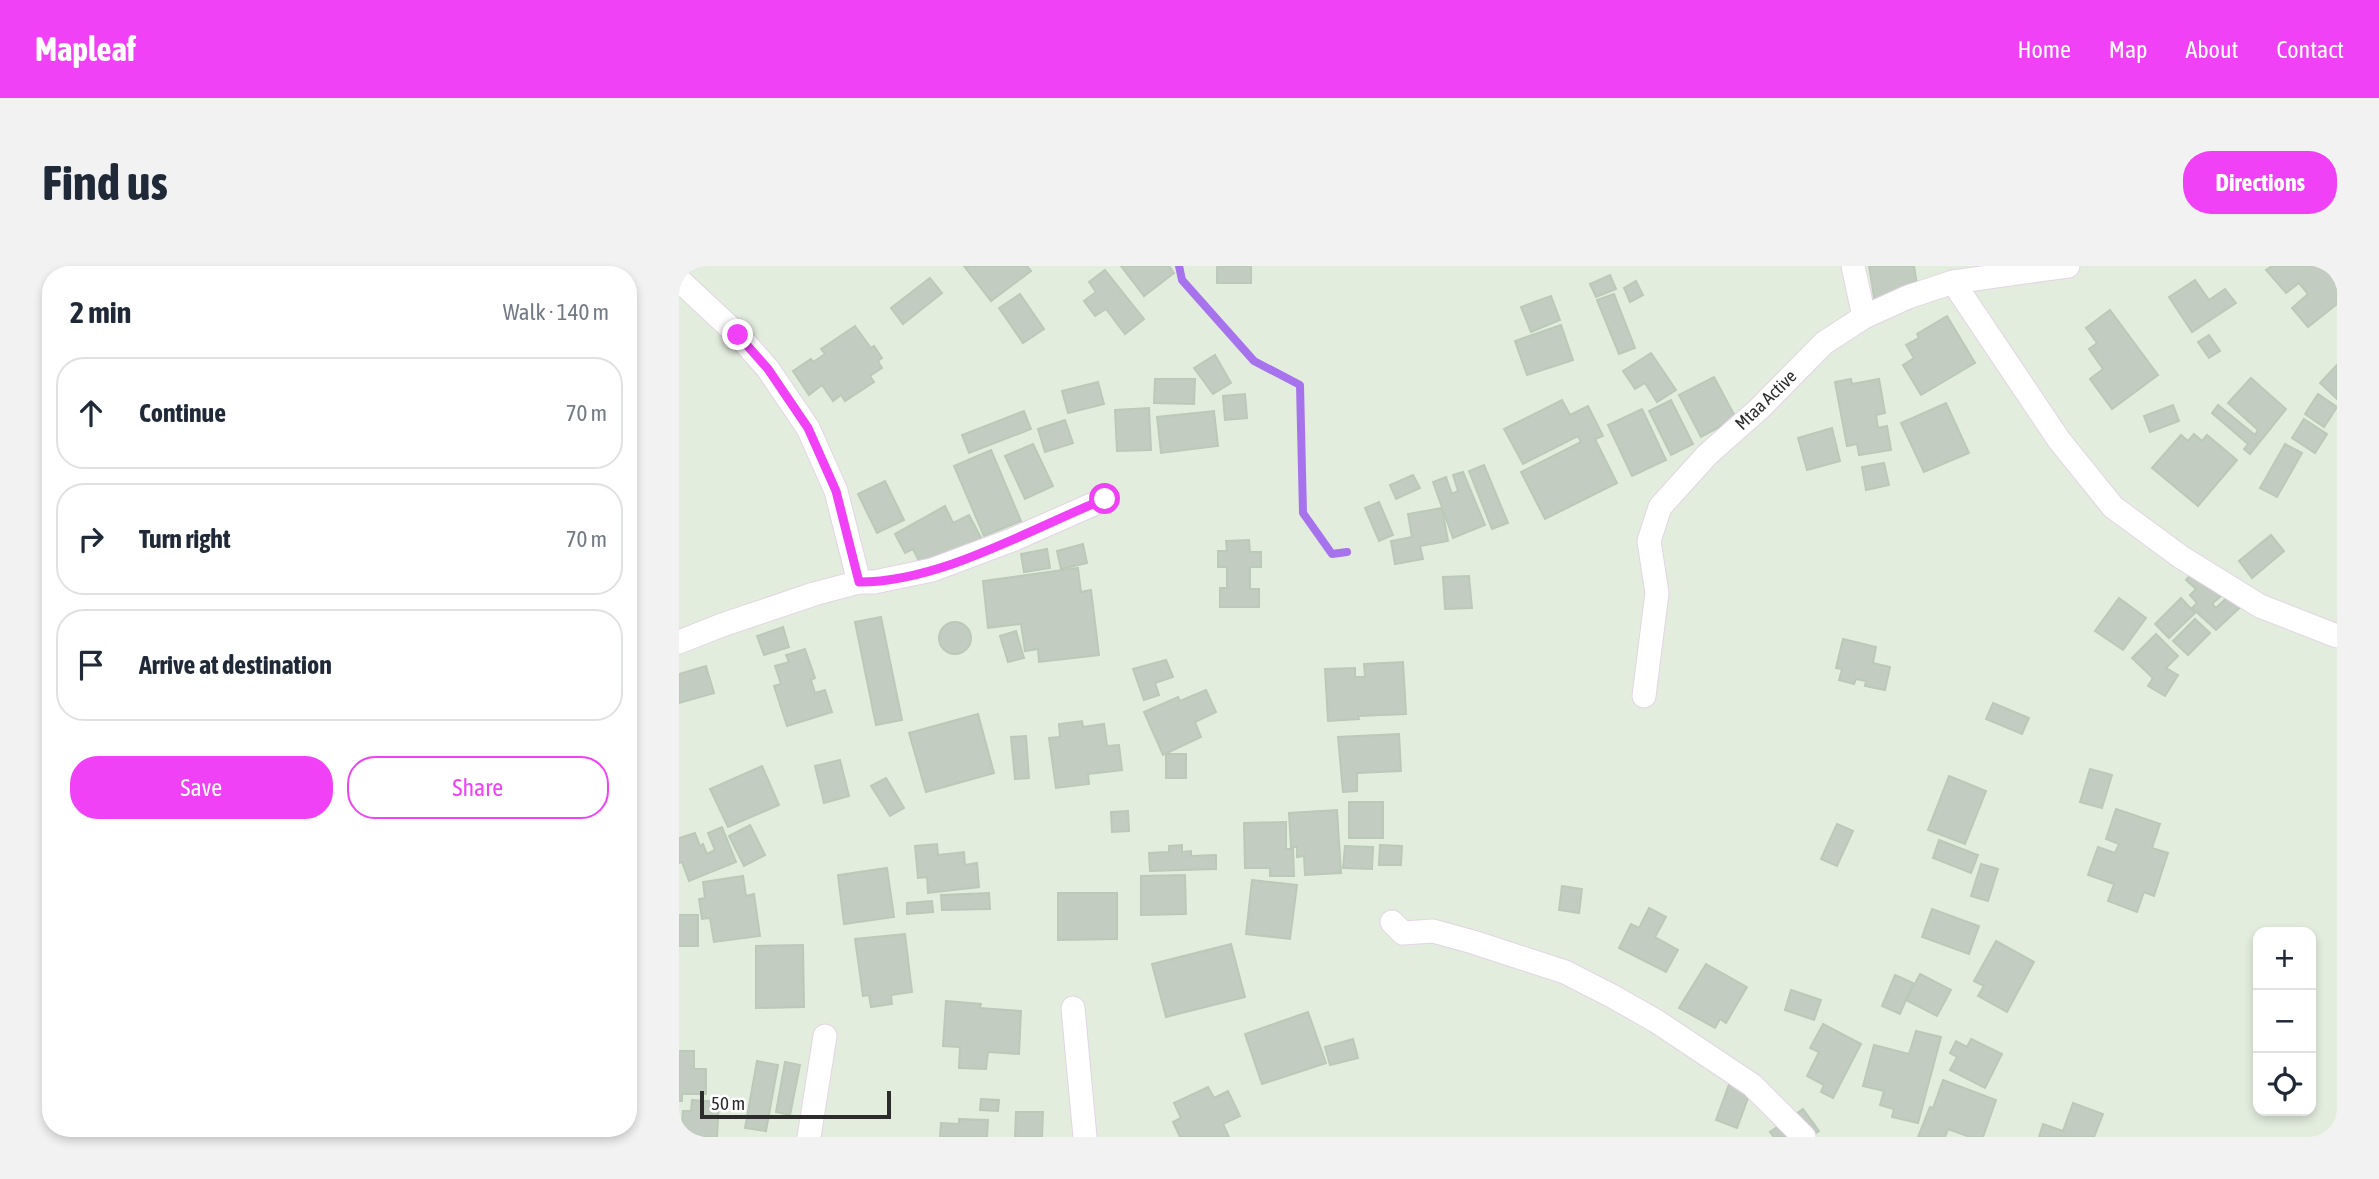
<!DOCTYPE html>
<meta charset="utf-8">
<style>
body{margin:0;font-family:"Asap Condensed",sans-serif;background:#f2f2f3;color:#1f2937}
.controls{position:absolute;right:21px;bottom:21px;display:grid;overflow:hidden;border-radius:14px;box-shadow:0 4px 10px #0003}
.controls button{width:63px;height:63px;display:grid;place-items:center;padding:0;border:0;border-bottom:2px solid #e0e1e3;background:#fff;color:#1f2937;font:35px sans-serif}
.scale{position:absolute;left:21px;bottom:18px;width:191px;box-sizing:border-box;padding-left:7px;border:4px solid #2c2c2c;border-top:0;font-size:19px;line-height:24px;white-space:nowrap;color:#2c2c2c;-webkit-text-stroke:5px #fff;paint-order:stroke}
.stop{position:absolute;width:21px;height:21px;margin:-16px;border:5px solid #f141f7;border-radius:50%;background:#fff}
.stop.end{background:#f141f7;border-color:#fff;box-shadow:0 2px 7px #0008}
.list{margin:0;padding:0;list-style:none}
h2{display:flex;justify-content:space-between;align-items:center;height:91px;margin:0;padding:0 28px;font-size:30px}
h2 small{font-size:23px;font-weight:400;color:#747a83}
.list li{display:grid;grid-template-columns:46px 1fr auto;gap:21px;align-items:center;box-sizing:border-box;height:112px;margin:0 14px 14px;padding:0 14px;border:2px solid #e0e1e3;border-radius:28px}
.list b{display:block;font-size:26px;white-space:nowrap}
.list em{font-size:23px;font-style:normal;color:#747a83}
.actions{display:flex;gap:14px;padding:21px 28px}
.actions a{flex:1;padding:16px 0;border:2px solid #f141f7;border-radius:28px;text-align:center;font-size:24px;color:#f141f7}
.actions .main{background:#f141f7;color:#fff}
.icon{flex:none;width:38px;height:38px;fill:none;stroke:currentColor;stroke-width:2;stroke-linecap:round;stroke-linejoin:round}
.map{position:relative;flex:none;width:1658px;height:871px;overflow:hidden;border-radius:28px}
header{display:flex;align-items:center;gap:42px;box-sizing:border-box;height:98px;padding:0 35px;background:#f141f7;color:#fff}
header strong{font-size:33px}
nav{display:flex;gap:38px;margin-inline-start:auto;font-size:24px}
.intro{display:flex;align-items:center;justify-content:space-between;box-sizing:border-box;height:168px;padding:0 42px}
h1{margin:0;font-size:49px}
.button{padding:18px 32px;border-radius:28px;background:#f141f7;color:#fff;font-size:24px;font-weight:700}
main{display:flex;gap:42px;padding:0 42px}
aside{flex:1;background:#fff;border-radius:28px;box-shadow:0 4px 10px #0003}
.map>svg:first-child{display:block}
</style>
<header>
<strong>Mapleaf</strong>
<nav><a>Home</a><a>Map</a><a>About</a><a>Contact</a></nav>
</header>
<div class="intro"><h1>Find us</h1><a class="button">Directions</a></div>
<main>
<aside>
<h2>2 min<small>Walk · 140 m</small></h2>
<ul class="list">
<li><svg class="icon" aria-label="ahead" viewBox="0 0 24 24"><path d="M12 20V5M6 11l6-6 6 6"/></svg><div><b>Continue</b></div><em>70 m</em></li>
<li><svg class="icon" aria-label="right" viewBox="0 0 24 24"><path d="M7 20v-9h11M14 6l5 5-5 5"/></svg><div><b>Turn right</b></div><em>70 m</em></li>
<li><svg class="icon" aria-label="arrive" viewBox="0 0 24 24"><path d="M6 21V4h12l-3 4 3 4H6"/></svg><div><b>Arrive at destination</b></div></li>
</ul>
<div class="actions"><a class="main">Save</a><a>Share</a></div>
</aside>
<div class="map">
<svg width="1658" height="871" viewBox="0 0 1658 871">
<rect width="100%" height="100%" fill="#e3edde"/>
<g fill="none" stroke-linecap="round" stroke-linejoin="round">
<!-- stream -->
<path stroke="#a673ed" stroke-width="8" d="M500 0 503 14 575 95 621 119 624 247 653 288 668 286"/>
</g>
<!-- building -->
<g fill="#c3ccc1" stroke="#bbc9b8" stroke-width="2">
<path d="M285 0H348L352 5 312 35Z"/>
<path d="M442 0H490L495 7 465 30Z"/>
<rect x="538" y="0" width="34" height="17"/>
<path d="M1190 0H1235L1240 31 1196 37Z"/>
<path d="M1593 0H1658V38L1629 61 1613 42 1629 28 1620 17 1607 27 1587 4Z"/>
<path d="M426 4 465 53 446 68 427 43 416 50 405 35 417 26 410 16Z"/>
<path d="M931 9 937 23 917 31 911 18Z"/>
<path d="M251 12 263 27 224 58 212 42Z"/>
<path d="M1516 14 1530 34 1546 23 1557 37 1513 66 1490 31Z"/>
<path d="M957 15 964 29 951 36 945 22Z"/>
<path d="M341 28 365 63 344 77 320 42Z"/>
<path d="M935 28 956 82 940 88 918 34Z"/>
<path d="M872 30 881 54 852 66 842 41Z"/>
<path d="M1431 44 1479 109 1433 143 1411 113 1424 103 1410 83 1418 77 1407 62Z"/>
<path d="M1268 50 1296 97 1242 129 1224 99 1235 92 1227 79 1240 72 1238 68Z"/>
<path d="M882 59 894 94 848 109 836 75Z"/>
<path d="M176 60 192 82 195 80 203 92 199 95 203 102 191 110 195 116 166 135 162 129 154 135 143 119 130 129 114 105 132 93 134 96 146 88 142 83Z"/>
<path d="M1530 69 1541 85 1530 92 1519 76Z"/>
<path d="M972 87 997 124 978 136 966 117 956 123 944 105Z"/>
<path d="M536 89 552 117 534 128 515 102Z"/>
<path d="M1658 99V133L1641 117Z"/>
<path d="M1035 111 1057 152 1022 171 1000 129Z"/>
<path d="M1572 112 1607 143 1571 188 1565 183 1569 178 1533 147 1539 139 1576 169 1579 164 1549 137Z"/>
<path d="M476 113H516L515 138 475 137Z"/>
<path d="M1172 113 1173 118 1200 113 1206 147 1197 149 1199 162 1208 160 1212 184 1180 189 1178 178 1168 180 1156 116Z"/>
<path d="M419 116 425 138 389 147 383 125Z"/>
<path d="M566 128 568 152 546 154 544 130Z"/>
<path d="M1639 128 1658 141 1645 161 1626 148Z"/>
<path d="M883 134 891 149 909 140 924 170 916 173 938 217 866 253 842 206 902 176 899 170 844 198 825 163Z"/>
<path d="M992 134 1014 178 992 189 970 145Z"/>
<path d="M1267 137 1290 187 1245 206 1222 157Z"/>
<path d="M1494 139 1500 155 1471 166 1465 150Z"/>
<path d="M470 142 472 184 438 185 436 144Z"/>
<path d="M963 143 987 194 953 210 929 159Z"/>
<path d="M345 145 352 163 290 187 283 169Z"/>
<path d="M535 145 539 180 482 187 478 151Z"/>
<path d="M1625 153 1648 168 1636 187 1613 172Z"/>
<path d="M386 154 394 177 366 186 359 163Z"/>
<path d="M1153 162 1161 195 1128 204 1119 172Z"/>
<path d="M1515 168 1523 175 1528 169 1558 194 1519 240 1473 202 1502 169 1509 175Z"/>
<path d="M354 178 374 220 346 233 326 190Z"/>
<path d="M1606 178 1623 187 1598 231 1581 222Z"/>
<path d="M312 184 342 255 305 270 275 200Z"/>
<path d="M1205 197 1210 219 1187 224 1183 201Z"/>
<path d="M805 199 829 257 813 263 790 205Z"/>
<path d="M784 206 806 259 774 272 754 216 767 211 773 228 779 225 774 209Z"/>
<path d="M734 209 741 222 717 233 711 219Z"/>
<path d="M206 215 225 254 198 267 179 228Z"/>
<path d="M700 236 714 269 700 275 686 242Z"/>
<path d="M266 240 274 257 290 249 306 279 245 305 234 283 226 287 216 268Z"/>
<path d="M763 242 769 275 741 280 744 293 716 298 712 275 733 271 729 248Z"/>
<path d="M1592 269 1605 285 1573 312 1560 295Z"/>
<path d="M570 274 571 286H582V301H571V323H580V341H541V322H548V301H539V285H548L547 275Z"/>
<path d="M404 278 408 297 382 303 378 285Z"/>
<path d="M368 283 371 302 345 306 342 288Z"/>
<path d="M399 302 402 326 412 324 420 389 360 396 359 383 346 385 342 358 309 362 304 315Z"/>
<path d="M1517 303 1553 320 1533 338 1537 342 1556 324 1567 336 1537 364 1513 342 1518 337 1511 329 1517 323 1507 314Z"/>
<path d="M790 310 793 342 766 343 764 311Z"/>
<path d="M1440 332 1467 352 1444 384 1416 365Z"/>
<path d="M1502 332 1516 347 1490 372 1476 358Z"/>
<path d="M202 351 223 454 197 459 176 356Z"/>
<path d="M1516 353 1531 367 1509 389 1494 375Z"/>
<circle cx="276" cy="372" r="16"/>
<path d="M104 361 110 381 85 389 78 370Z"/>
<path d="M337 365 345 392 329 396 321 370Z"/>
<path d="M1477 368 1499 390 1487 402 1499 409 1486 430 1469 420 1474 412 1453 392Z"/>
<path d="M1164 373 1197 381 1194 397 1211 401 1206 424 1186 420 1187 415 1177 413 1175 418 1160 414 1163 403 1157 402Z"/>
<path d="M126 383 136 412 132 414 136 427 146 424 153 446 108 460 95 420 102 418 96 400 110 396 107 389Z"/>
<path d="M487 394 494 411 476 417 480 429 465 434 454 403Z"/>
<path d="M724 396 727 448 679 450 680 453 649 455 646 403 676 402V411H686L685 398Z"/>
<path d="M27 400 35 427 0 437V408Z"/>
<path d="M527 424 537 446 516 456 522 471 484 489 465 446 499 431 501 435Z"/>
<path d="M1314 437 1350 452 1343 468 1307 453Z"/>
<path d="M299 448 315 507 247 526 230 467Z"/>
<path d="M403 455 404 461 425 458 428 480 440 479 443 504 409 508 410 518 377 522 370 472 381 471 380 458Z"/>
<path d="M720 468 722 505 678 507V525L664 526 659 471Z"/>
<path d="M347 470 350 512 336 513 332 471Z"/>
<rect x="487" y="488" width="20" height="24"/>
<path d="M161 494 170 530 145 537 136 500Z"/>
<path d="M83 500 100 539 49 561 31 523Z"/>
<path d="M1411 503 1433 509 1423 542 1401 536Z"/>
<path d="M1270 510 1307 525 1286 578 1249 564Z"/>
<path d="M207 512 225 542 211 550 192 520Z"/>
<rect x="670" y="536" width="34" height="36"/>
<path d="M1437 543 1481 558 1473 582 1489 587 1475 630 1465 626 1458 646 1429 635 1435 618 1409 609 1419 581 1436 587 1440 578 1427 573Z"/>
<path d="M658 544 662 607 626 609 625 590 618 591V581H612L610 547Z"/>
<path d="M449 545 450 565 433 566 432 546Z"/>
<path d="M607 556V583H614L615 610H591V602H566L565 557Z"/>
<path d="M1158 558 1174 565 1158 600 1142 593Z"/>
<path d="M71 559 86 589 65 600 50 570Z"/>
<path d="M43 561 57 596 10 615 3 596 0 597V572L16 567 21 580 24 578 28 588 36 584 29 567Z"/>
<path d="M1260 574 1299 589 1292 607 1254 592Z"/>
<path d="M258 578 259 589 285 586 286 599 298 597 300 621 249 627 248 611 239 612 236 580Z"/>
<path d="M503 579V586L512 585V590L537 589V603L471 605 470 587 490 586V580Z"/>
<path d="M701 579 723 580 722 599H700Z"/>
<path d="M666 580 694 581 693 603 664 602Z"/>
<path d="M1302 598 1319 603 1309 635 1292 630Z"/>
<path d="M208 602 215 651 165 658 159 609Z"/>
<path d="M506 609 507 648 462 649V610Z"/>
<path d="M64 610 67 630 75 628 81 670 35 676 31 652 23 653 20 633 26 632 24 616Z"/>
<path d="M573 614 618 619 611 673 567 668Z"/>
<path d="M883 620 903 623 900 647 880 644Z"/>
<path d="M310 627 311 643 263 644 262 629Z"/>
<path d="M379 627H438V673L379 674Z"/>
<path d="M253 635 254 646 228 648V637Z"/>
<path d="M970 642 987 651 976 671 999 684 987 706 940 682 952 658 960 662Z"/>
<path d="M1253 643 1300 660 1290 688 1243 671Z"/>
<rect x="0" y="649" width="19" height="31"/>
<path d="M226 668 233 726 212 729 213 738 192 741 190 729 184 730 176 673Z"/>
<path d="M1317 675 1355 696 1328 746 1299 730 1305 720 1295 715Z"/>
<path d="M552 678 566 731 487 751 473 698Z"/>
<path d="M124 679 125 741 77 742V680Z"/>
<path d="M1027 698 1068 721 1047 757 1041 753 1036 762 1000 742Z"/>
<path d="M1241 708 1272 724 1258 750 1227 734Z"/>
<path d="M1216 709 1234 717 1221 748 1203 740Z"/>
<path d="M1112 724 1142 734 1135 754 1106 744Z"/>
<path d="M267 735 302 738 301 742 342 745 340 788 309 786 307 803 280 802 281 781 264 780Z"/>
<path d="M629 746 647 797 583 818 566 768Z"/>
<path d="M1144 758 1182 778 1154 832 1142 826 1145 819 1128 810 1140 786 1131 782Z"/>
<path d="M1237 765 1262 771 1239 857 1213 851 1215 843 1201 839 1205 825 1184 820 1195 779 1230 788Z"/>
<path d="M674 773 679 792 651 799 646 781Z"/>
<path d="M1292 773 1323 788 1306 822 1271 804 1278 791 1271 787 1277 775 1288 781Z"/>
<path d="M0 785H15V803H27V828H3V835H0Z"/>
<path d="M78 795 99 799 87 865 66 862Z"/>
<path d="M106 796 121 799 111 849 97 846Z"/>
<path d="M1052 813 1073 821 1058 862 1037 854Z"/>
<path d="M1264 814 1317 834 1304 871H1291L1269 863 1266 871H1239L1251 841 1254 842Z"/>
<path d="M529 821 535 832 549 825 561 850 544 858 550 871H501L494 856 502 852 495 837Z"/>
<path d="M302 833 320 834 319 845 301 844Z"/>
<path d="M13 834 40 836 38 871H2L4 845H12Z"/>
<path d="M1394 837 1424 848 1415 871H1360L1364 858 1384 865Z"/>
<path d="M1124 843 1140 865 1131 871H1095L1091 866Z"/>
<path d="M337 846H364L363 871H336Z"/>
<path d="M280 853 309 854 308 871H261L262 857 280 858Z"/>
</g>
<g fill="none" stroke-linecap="round" stroke-linejoin="round">
<!-- street casing -->
<g stroke="#e3d4e4" stroke-width="25">
<g id="street">
<path d="M1174 0 1185 51"/>
<path d="M0 14 59 69 89 103 129 162 157 225 180 316"/>
<path d="M1274 16 1380 174 1434 241 1502 291 1581 340 1658 370"/>
<path d="M0 376 43 359 135 328 180 316H195L253 304 333 274 426 233"/>
<path d="M965 430 978 327 970 275 981 241 1028 189 1081 142 1145 77 1185 51 1229 31 1274 16 1389 0"/>
<path d="M713 656 724 667 754 665 794 676 886 706 933 730 977 755 1073 819 1125 871"/>
<path d="M394 742 406 871"/>
<path d="M130 871 146 770"/>
</g>
</g>
<!-- street -->
<use href="#street" stroke="#fff" stroke-width="23"/>
</g>
<g fill="none" stroke-linecap="round" stroke-linejoin="round">
<!-- route -->
<path stroke="#f141f7" stroke-width="9" d="M59 69 89 103 129 162 157 225 180 316C262 316 351 263 426 233"/>
</g>
<g text-anchor="middle" stroke-width="7" stroke-linejoin="round" paint-order="stroke">
<!-- street labels -->
<g font-size="18" fill="#2c2c2c" stroke="#fff">
<text transform="translate(1087 134) rotate(-44)" y="6">Mtaa Active</text>
</g>
</g>
</svg>
<div class="controls">
<button>+</button>
<button>−</button>
<button><svg class="icon" aria-label="locate" viewBox="0 0 24 24"><circle cx="12" cy="12" r="6"/><path d="M12 2v4M12 18v4M2 12h4M18 12h4"/></svg></button>
</div>
<div class="scale">50 m</div>
<div class="stop" style="left:426px;top:233px"></div>
<div class="stop end" style="left:59px;top:69px"></div>
</div>
</main>
